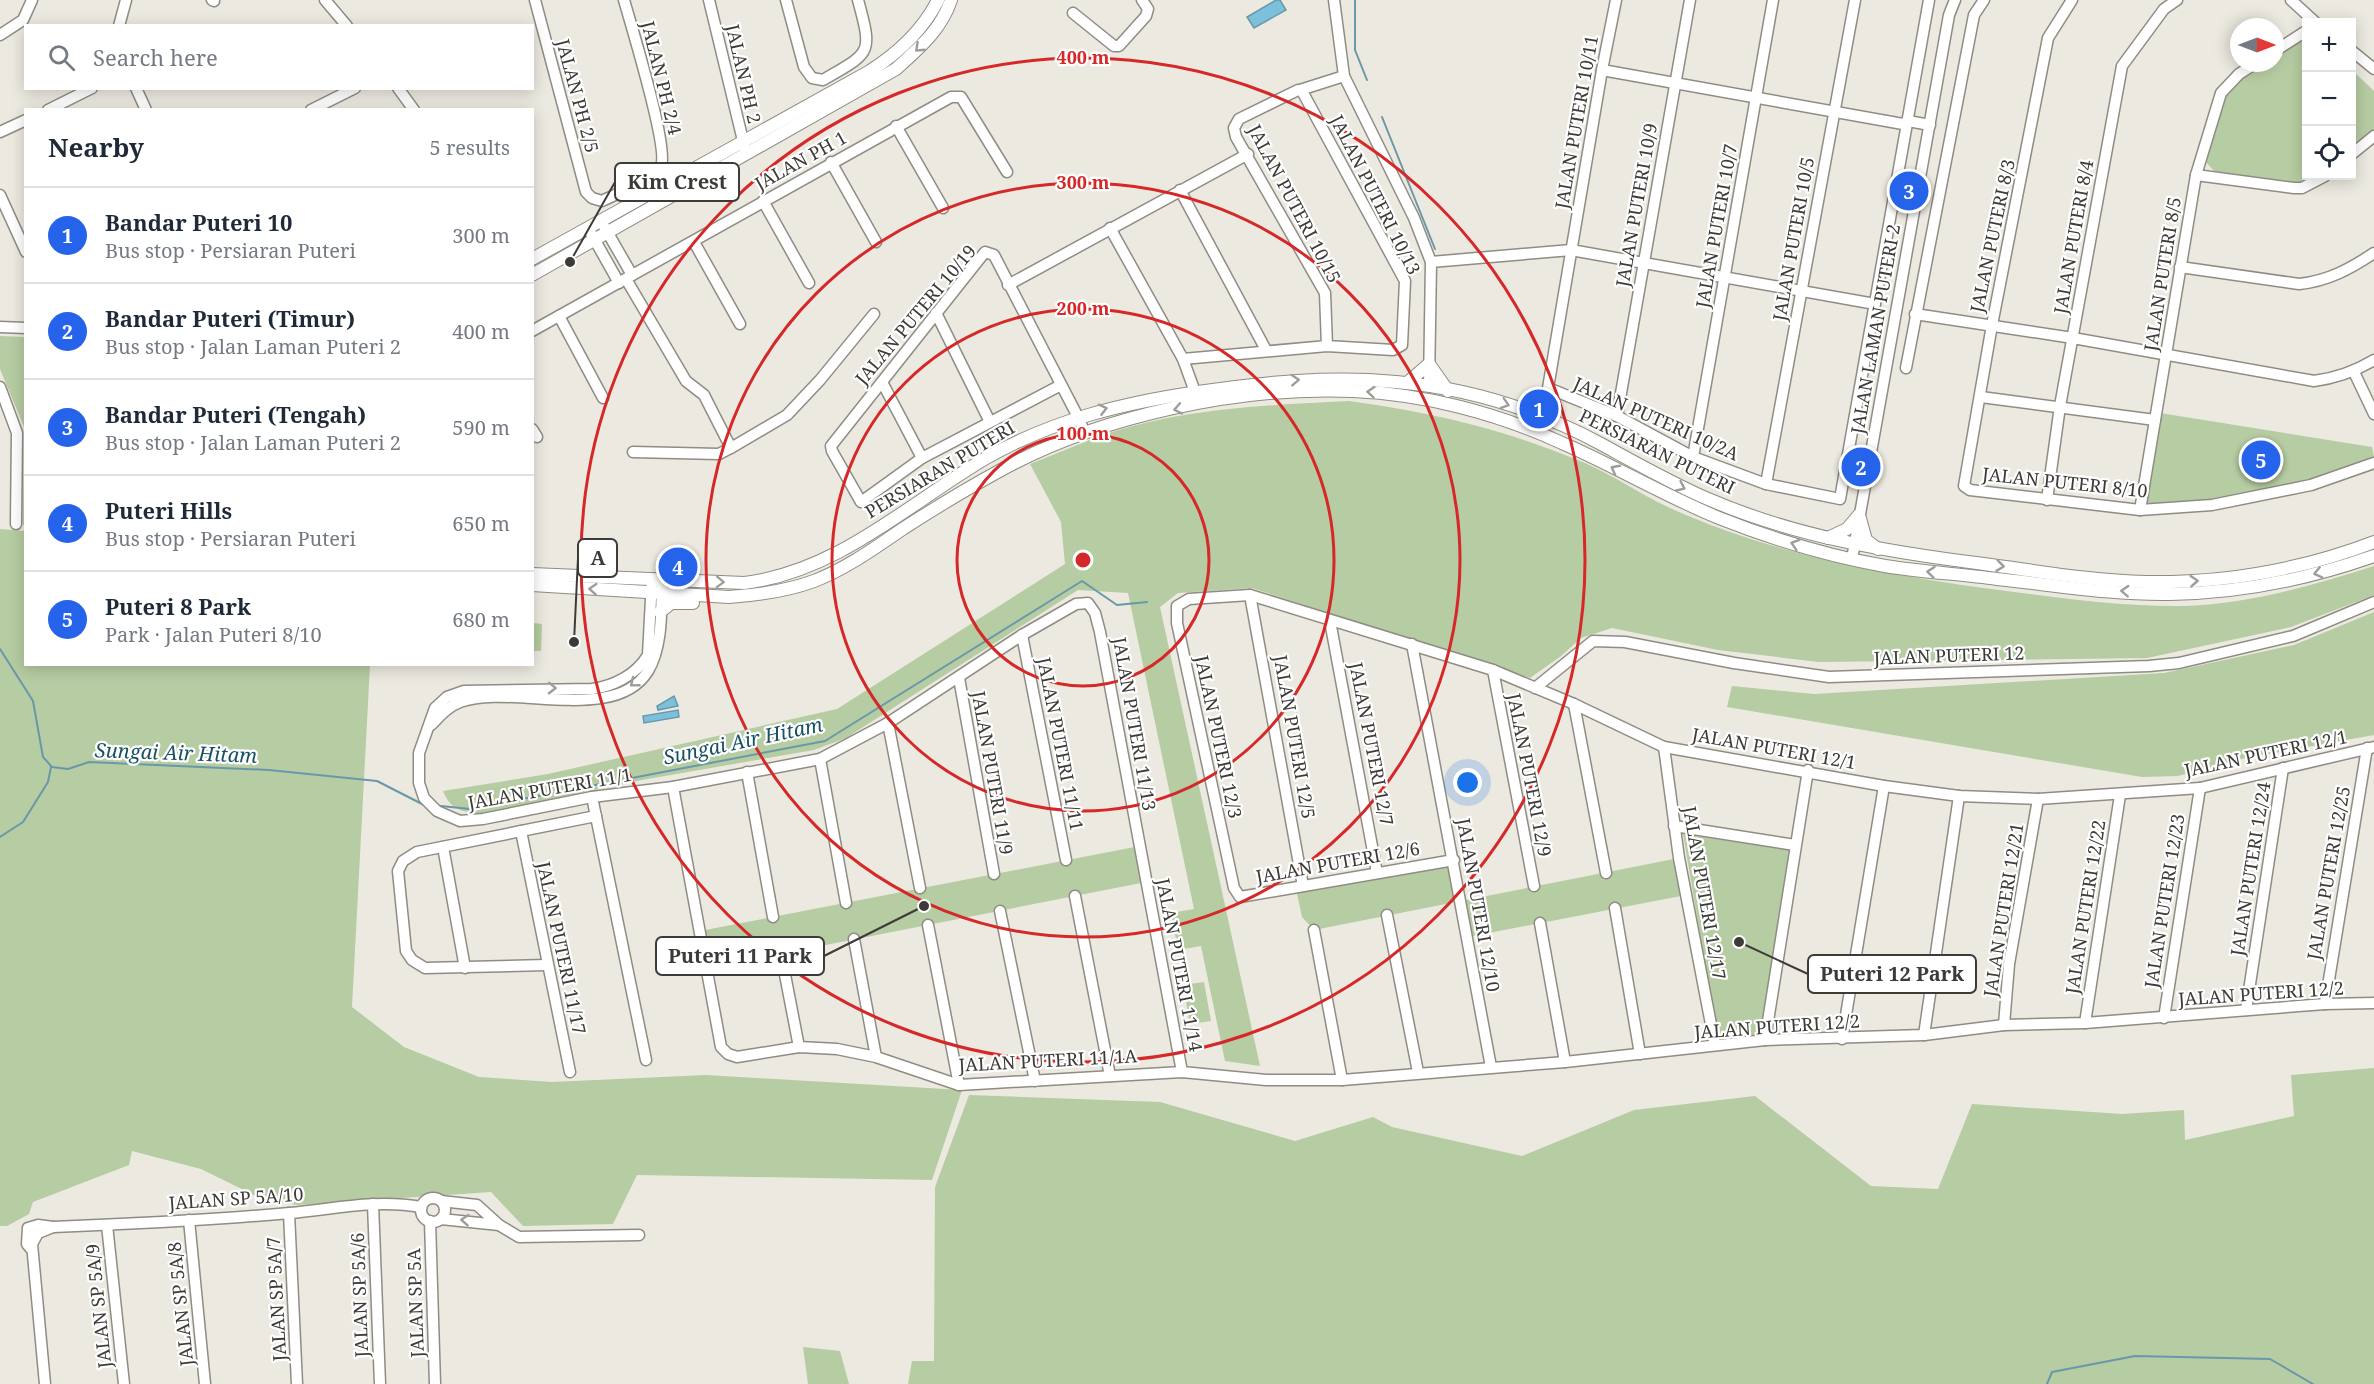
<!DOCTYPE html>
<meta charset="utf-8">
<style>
body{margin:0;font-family:"Noto Serif",serif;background:#f6f6f7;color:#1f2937}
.controls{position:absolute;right:18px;top:18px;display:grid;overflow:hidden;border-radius:0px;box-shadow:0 3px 15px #0003}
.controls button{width:54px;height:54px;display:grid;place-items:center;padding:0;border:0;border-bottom:2px solid #e0e1e3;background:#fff;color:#1f2937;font:30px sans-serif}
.compass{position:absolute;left:2230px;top:18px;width:54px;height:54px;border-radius:50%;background:#fff;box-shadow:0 3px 15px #0003;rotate:90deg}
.you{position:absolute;left:1468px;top:783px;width:21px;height:21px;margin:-15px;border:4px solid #fff;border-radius:50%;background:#1a73e8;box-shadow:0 0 0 9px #1a73e833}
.badge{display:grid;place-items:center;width:39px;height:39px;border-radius:50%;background:#2563eb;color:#fff;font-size:20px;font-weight:700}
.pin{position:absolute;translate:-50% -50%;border:3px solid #fff;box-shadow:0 2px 6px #0006}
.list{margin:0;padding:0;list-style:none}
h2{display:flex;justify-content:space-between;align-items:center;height:78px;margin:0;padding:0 24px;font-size:26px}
h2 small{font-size:20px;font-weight:400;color:#747a83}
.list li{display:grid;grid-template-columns:39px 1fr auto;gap:18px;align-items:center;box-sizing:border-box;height:96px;padding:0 24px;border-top:2px solid #e0e1e3}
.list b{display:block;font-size:22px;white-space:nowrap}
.list p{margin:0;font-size:20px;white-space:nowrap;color:#747a83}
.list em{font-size:20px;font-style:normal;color:#747a83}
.icon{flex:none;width:33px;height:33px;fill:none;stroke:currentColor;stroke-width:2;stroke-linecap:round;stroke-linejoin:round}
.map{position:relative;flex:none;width:2374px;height:1384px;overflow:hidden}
.search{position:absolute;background:#fff;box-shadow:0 3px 15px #0003;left:24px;top:24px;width:510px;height:66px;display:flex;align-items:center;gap:15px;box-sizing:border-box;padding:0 21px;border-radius:0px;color:#747a83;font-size:22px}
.panel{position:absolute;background:#fff;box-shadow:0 3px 15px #0003;left:24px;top:108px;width:510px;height:558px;border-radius:0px}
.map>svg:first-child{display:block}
</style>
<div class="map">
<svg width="2374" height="1384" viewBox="0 0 2374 1384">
<rect width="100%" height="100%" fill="#ece9e0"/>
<!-- green -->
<g fill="#b6cca2">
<path d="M2306 36V176H2318L2307 184 2291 185 2215 172 2205 161C2216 124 2225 63 2275 63V55Z"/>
<path d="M2352 70 2374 91V131L2352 149Z"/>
<path d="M0 336 25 337V525H23L24 427 0 369Z"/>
<path d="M1349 401C1435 413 1504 429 1585 463 1615 476 1641 495 1670 508 1781 558 1901 578 2022 593 2076 600 2131 607 2186 606 2249 604 2315 585 2374 566V595L2291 627 2147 658 1819 662 1718 650 1612 628 1581 638 1561 656 1530 678 1252 588 1178 593 1160 607 1260 1066 1225 1061 1201 946 1178 950 1171 913 1194 909 1128 593 1078 590 846 738 814 750 642 780 483 814C462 811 452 812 443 791L548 774 837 709 1065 564 1061 522 1030 464C1057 454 1084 441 1112 432 1188 408 1270 405 1349 401Z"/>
<path d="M2160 413 2372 447 2374 457 2368 463 2310 483 2211 501 2143 506Z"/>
<path d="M0 529 25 531 26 664 370 665 352 1007 404 1047 479 1077 552 1082 706 1075 962 1090 932 1180 637 1175 613 1224 523 1226 491 1192 297 1205 264 1200 201 1169 132 1151 129 1165 33 1202 29 1214 7 1226H0Z"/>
<path d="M2374 612V735L2246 758 2178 776 2142 777 1727 707 1732 686 1814 694 2164 673 2294 645Z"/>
<path d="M533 623 542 624 541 651H533Z"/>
<path d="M1683 834 1789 850 1763 1034 1718 1039Z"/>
<path d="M1140 846 1146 882 708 968 700 931Z"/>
<path d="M1679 858 1686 895 1468 937 1461 901 1314 930 1302 917 1296 889 1454 860 1461 901Z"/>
<path d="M1204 982 1211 1021 1190 1024 1183 985Z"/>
<path d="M2374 1068V1384H908L912 1361H934L935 1187 969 1095 1160 1102 1295 1141 1373 1117 1392 1127 1522 1156 1634 1110 1755 1096 1871 1186 1938 1189 1972 1104 2122 1114 2184 1110 2185 1140 2294 1116 2291 1075Z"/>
<path d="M803 1347 840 1351 849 1384H808Z"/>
</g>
<!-- water -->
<g fill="#7cc0db" stroke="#6998aa" stroke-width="1.5">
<path d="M1276 0H1280L1286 10 1254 28 1247 17Z"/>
<path d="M674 696 678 706 658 710 657 706Z"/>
<path d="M678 710 679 717 644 723 643 716Z"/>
</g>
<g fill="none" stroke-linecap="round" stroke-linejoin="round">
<!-- stream -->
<g stroke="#6998aa" stroke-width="2">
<path d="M1355 0V50L1367 80"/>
<path d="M1382 117 1435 249"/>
<path d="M0 649 33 701 43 757 52 767 68 769 89 762 269 770 377 781 424 805"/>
<path d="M441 806 470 809 825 741 1082 581 1117 605 1147 602"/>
<path d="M0 837 23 822 48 782 51 767"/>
<path d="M2047 1384 2052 1372 2135 1356 2270 1359 2313 1384"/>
</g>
<!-- minor casing -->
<g stroke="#8f8c84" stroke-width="13">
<g id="minor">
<path d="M212 0 214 1"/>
<path d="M325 0 347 26"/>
<path d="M535 0 586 192 592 198 602 201C616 194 654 179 661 166 669 148 631 25 624 0"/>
<path d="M709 0 745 149"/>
<path d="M786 0 804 67 812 78 823 80C871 52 873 55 858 0"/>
<path d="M1334 0 1344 76 1414 218 1431 262 1429 386"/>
<path d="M1616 0 1602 70 1548 388 1617 416 1693 457 1766 484 1840 499 1929 0"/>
<path d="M2072 0 2048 38 1992 325 1964 486 1970 490 2140 510 2212 505 2311 485 2374 463"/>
<path d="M2291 0 2315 22"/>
<path d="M1073 13 1114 46H1119L1146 16 1148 9 1142 0"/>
<path d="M119 26 126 0"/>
<path d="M0 35 23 20 32 0"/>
<path d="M2275 51 2306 31"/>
<path d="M2352 51 2374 69"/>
<path d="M1602 70 1903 124 1908 121 1930 125"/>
<path d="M136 88 146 110"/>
<path d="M398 88 414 110"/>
<path d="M1300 90 1344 76"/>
<path d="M48 110 92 88"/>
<path d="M311 110 355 88"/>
<path d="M896 126 943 208"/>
<path d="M0 132 26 120"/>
<path d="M2352 154 2374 136"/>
<path d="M831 162 876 242"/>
<path d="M2196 175 2294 188H2302L2325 176"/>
<path d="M1180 190 1266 350"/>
<path d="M0 195 26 252"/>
<path d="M763 201 809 283"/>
<path d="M601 221 632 275"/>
<path d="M588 228 619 283"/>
<path d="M1110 228 1183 359 1195 392"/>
<path d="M694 242 740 324"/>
<path d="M1431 262 1571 250 1875 304"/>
<path d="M2180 267 2299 284C2328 281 2350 269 2374 253"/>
<path d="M626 279 686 381 704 395 731 448"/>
<path d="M1008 285 1248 154"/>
<path d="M936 313 990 422"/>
<path d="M1915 314 2073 338 2314 381C2337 378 2354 372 2374 360"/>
<path d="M559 316 603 398"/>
<path d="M0 327 26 328"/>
<path d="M532 331 951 97H961L1007 172"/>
<path d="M1183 359 1327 346 1393 350 1402 345 1405 281 1302 91 1298 90 1239 119 1234 128 1236 137 1325 293 1327 346"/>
<path d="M1906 368 1974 15 1984 0"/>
<path d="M2354 372 2374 414"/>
<path d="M882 382 922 458"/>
<path d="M1061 385 922 458 861 502 832 451 831 446 985 252 994 255 1078 417 1084 431"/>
<path d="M0 387 17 433 16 524"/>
<path d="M1981 397 2155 420"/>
<path d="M1617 416 1690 0"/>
<path d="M532 429 537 437"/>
<path d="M633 452 719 454 736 445 787 415 820 380 874 314"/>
<path d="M1693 457 1773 0"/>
<path d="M1766 484 1855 0"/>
<path d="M2047 500 2060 406 2122 66 2164 9 2177 0"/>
<path d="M2140 510 2196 175 2221 93 2239 74 2256 63"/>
<path d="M1852 559 1949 15 1955 0"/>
<path d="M652 580 648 655C636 675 614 686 592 689L464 691 447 697 435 708 419 753V783L424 798 437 811 460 821 483 819 592 797 673 787 820 759 888 723 1022 635 1076 604 1088 603 1095 613 1100 632 1182 1072"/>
<path d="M1250 595 1303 886"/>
<path d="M1330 621 1377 873"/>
<path d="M1022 635 1066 860"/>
<path d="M1412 644 1491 1067"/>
<path d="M1493 670 1534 886"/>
<path d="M959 678 994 874"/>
<path d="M1535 688 1593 641 1625 642 1734 663 1829 677 2149 666 2179 663 2293 636 2374 602"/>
<path d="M1574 704 1606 873"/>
<path d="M888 723 920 888"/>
<path d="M431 725C440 716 447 707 460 702 510 683 615 725 648 671 663 646 661 609 662 581"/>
<path d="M1664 747 1679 858 1715 1045"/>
<path d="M820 759 846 903"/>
<path d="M747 772 773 917"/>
<path d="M673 787 721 1047 728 1054 737 1057 799 1047 837 1049 876 1057 959 1085 1182 1072 1266 1080H1342L1565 1062 1765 1040 1924 1035 2004 1025 2085 1023 2325 1004 2374 1003"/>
<path d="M592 797 646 1060"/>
<path d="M1674 826 1795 845"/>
<path d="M521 831 570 1072"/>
<path d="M443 847 465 968"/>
<path d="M1454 860 1240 897 1234 888 1177 623V606L1189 599 1250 595 1493 670 1574 704 1664 747 1884 786 1959 796 2038 799 2200 788 2374 747"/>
<path d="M1075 896 1110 1076"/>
<path d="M1615 908 1640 1054"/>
<path d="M1000 911 1035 1081"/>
<path d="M1387 915 1418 1072"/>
<path d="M1540 923 1565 1062"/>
<path d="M928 925 959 1085"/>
<path d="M1314 930 1342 1080"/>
<path d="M854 939 876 1057"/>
<path d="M781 954 799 1047"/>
<path d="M546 965 425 968 412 960 406 951 398 871 403 861 417 852 596 816"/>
<path d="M2325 1004 2367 748"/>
<path d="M2246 1010 2283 768"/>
<path d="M2164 1018 2200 788"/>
<path d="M2085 1023 2120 795"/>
<path d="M2004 1025 2009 964 2038 799"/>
<path d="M1924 1035 1959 796"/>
<path d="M1842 1039 1884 786"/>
<path d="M1765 1040 1808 770"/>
<circle cx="433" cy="1210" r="12"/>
<path d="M441 1201 477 1205 499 1225 441 1219"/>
<path d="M373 1204 380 1384"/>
<path d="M289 1213 297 1384"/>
<path d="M189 1220 205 1384"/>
<path d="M430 1221 435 1384"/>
<path d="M107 1225 124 1384"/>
<path d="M499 1225 519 1237 639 1235"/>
<path d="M53 1227C132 1224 211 1220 290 1213 334 1209 377 1199 421 1207"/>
<path d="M32 1250 27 1244 28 1228 38 1225 53 1227 38 1233 32 1244 45 1384"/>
</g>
</g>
<!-- major casing -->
<g stroke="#8f8c84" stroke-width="14">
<g id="major">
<path d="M532 259 870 71C898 53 923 30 938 0"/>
<path d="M532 275 896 69C919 48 941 30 951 0"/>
<path d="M1407 383 1429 364 1448 391"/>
<path d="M1859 515 1866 540 1878 549"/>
<path d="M1828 538 1847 529 1859 515"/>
<path d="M532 574 744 583C837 572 908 504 986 458 1053 420 1123 403 1198 392 1265 382 1329 376 1396 382 1467 388 1538 410 1601 444 1636 463 1671 483 1708 499 1796 537 1889 552 1984 564 2037 571 2092 581 2146 582 2225 583 2301 570 2374 542"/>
<path d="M532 585 729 597C758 595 787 591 814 581 846 569 876 547 904 528 935 508 968 488 1001 470 1099 416 1240 386 1353 391 1424 394 1497 413 1562 443 1615 466 1665 496 1719 518 1772 539 1828 556 1885 566 1922 572 1960 574 1997 579 2054 585 2113 595 2170 594 2240 593 2309 579 2374 556"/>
<path d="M660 612 671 603H693"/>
</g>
</g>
<!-- minor -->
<use href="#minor" stroke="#fff" stroke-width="10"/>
<!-- major -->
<use href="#major" stroke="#fff" stroke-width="12"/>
</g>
<!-- one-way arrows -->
<defs><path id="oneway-chevron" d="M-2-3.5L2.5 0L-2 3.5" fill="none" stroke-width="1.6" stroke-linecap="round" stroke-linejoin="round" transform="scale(1.5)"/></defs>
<g stroke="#9e9d9c">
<use href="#oneway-chevron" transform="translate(919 48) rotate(137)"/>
<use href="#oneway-chevron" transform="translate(1295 380) rotate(-3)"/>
<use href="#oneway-chevron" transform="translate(1371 392) rotate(-175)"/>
<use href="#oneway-chevron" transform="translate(1505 404) rotate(17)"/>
<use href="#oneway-chevron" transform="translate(1103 409) rotate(-14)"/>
<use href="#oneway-chevron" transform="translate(1178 409) rotate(169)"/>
<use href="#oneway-chevron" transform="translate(1615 469) rotate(-152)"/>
<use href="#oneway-chevron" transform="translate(1681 487) rotate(25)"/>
<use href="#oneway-chevron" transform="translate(1795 544) rotate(-163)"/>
<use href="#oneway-chevron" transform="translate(2000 566) rotate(7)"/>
<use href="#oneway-chevron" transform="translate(1931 572) rotate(-174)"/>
<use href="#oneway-chevron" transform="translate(2318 573) rotate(167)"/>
<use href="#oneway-chevron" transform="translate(2194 581) rotate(-4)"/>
<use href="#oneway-chevron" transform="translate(720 582) rotate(2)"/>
<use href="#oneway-chevron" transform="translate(593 589) rotate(-176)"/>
<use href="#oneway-chevron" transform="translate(2125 591) rotate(-177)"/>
<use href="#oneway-chevron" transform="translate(634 683) rotate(141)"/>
<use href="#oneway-chevron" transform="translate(552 688) rotate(1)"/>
<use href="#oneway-chevron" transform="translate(465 1220) rotate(-176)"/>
</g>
<!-- distance rings -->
<g fill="none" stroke="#d62828" stroke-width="3">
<circle cx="1083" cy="560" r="126"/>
<circle cx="1083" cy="560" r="251"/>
<circle cx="1083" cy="560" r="377"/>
<circle cx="1083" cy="560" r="502"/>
</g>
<g text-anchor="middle" stroke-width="4.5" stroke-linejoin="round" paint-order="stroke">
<!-- street labels -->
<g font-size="18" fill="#3d3b38" stroke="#fff">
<text transform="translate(743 74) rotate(77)" y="6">JALAN PH 2</text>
<text transform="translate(661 78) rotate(76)" y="6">JALAN PH 2/4</text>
<text transform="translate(577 96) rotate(75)" y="6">JALAN PH 2/5</text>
<text transform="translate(1577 122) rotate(-80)" y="6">JALAN PUTERI 10/11</text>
<text transform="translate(801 161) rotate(-29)" y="6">JALAN PH 1</text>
<text transform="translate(1375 195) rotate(63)" y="6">JALAN PUTERI 10/13</text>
<text transform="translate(1294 204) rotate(62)" y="6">JALAN PUTERI 10/15</text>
<text transform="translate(1637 205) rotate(-80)" y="6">JALAN PUTERI 10/9</text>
<text transform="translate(1717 226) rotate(-80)" y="6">JALAN PUTERI 10/7</text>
<text transform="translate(1993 236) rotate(-78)" y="6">JALAN PUTERI 8/3</text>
<text transform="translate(2074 237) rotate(-80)" y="6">JALAN PUTERI 8/4</text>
<text transform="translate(1794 239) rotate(-80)" y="6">JALAN PUTERI 10/5</text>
<text transform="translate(2163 274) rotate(-81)" y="6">JALAN PUTERI 8/5</text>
<text transform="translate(916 315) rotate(-50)" y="6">JALAN PUTERI 10/19</text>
<text transform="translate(1876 329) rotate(-80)" y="6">JALAN LAMAN PUTERI 2</text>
<text transform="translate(1656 419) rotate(24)" y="6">JALAN PUTERI 10/2A</text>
<text transform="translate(1657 452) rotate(26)" y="6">PERSIARAN PUTERI</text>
<text transform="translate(940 470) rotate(-31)" y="6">PERSIARAN PUTERI</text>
<text transform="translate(2065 483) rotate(6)" y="6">JALAN PUTERI 8/10</text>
<text transform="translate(1949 656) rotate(-2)" y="6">JALAN PUTERI 12</text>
<text transform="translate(1134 724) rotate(80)" y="6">JALAN PUTERI 11/13</text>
<text transform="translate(1218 737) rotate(78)" y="6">JALAN PUTERI 12/3</text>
<text transform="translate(1294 737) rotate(80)" y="6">JALAN PUTERI 12/5</text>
<text transform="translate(1060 744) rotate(79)" y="6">JALAN PUTERI 11/11</text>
<text transform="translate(1371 744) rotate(79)" y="6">JALAN PUTERI 12/7</text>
<text transform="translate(1774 749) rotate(10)" y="6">JALAN PUTERI 12/1</text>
<text transform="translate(2266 754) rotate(-12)" y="6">JALAN PUTERI 12/1</text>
<text transform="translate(992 773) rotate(80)" y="6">JALAN PUTERI 11/9</text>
<text transform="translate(1529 775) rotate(79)" y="6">JALAN PUTERI 12/9</text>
<text transform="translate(550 789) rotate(-10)" y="6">JALAN PUTERI 11/1</text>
<text transform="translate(1338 863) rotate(-10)" y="6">JALAN PUTERI 12/6</text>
<text transform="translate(2251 869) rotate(-81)" y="6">JALAN PUTERI 12/24</text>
<text transform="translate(2329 873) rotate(-80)" y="6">JALAN PUTERI 12/25</text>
<text transform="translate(1704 893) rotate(80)" y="6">JALAN PUTERI 12/17</text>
<text transform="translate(2165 901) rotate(-81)" y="6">JALAN PUTERI 12/23</text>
<text transform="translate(1478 905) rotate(80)" y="6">JALAN PUTERI 12/10</text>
<text transform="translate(2086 907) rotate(-81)" y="6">JALAN PUTERI 12/22</text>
<text transform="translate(2004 910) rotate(-81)" y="6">JALAN PUTERI 12/21</text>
<text transform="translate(561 948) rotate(78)" y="6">JALAN PUTERI 11/17</text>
<text transform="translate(1179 965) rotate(79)" y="6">JALAN PUTERI 11/14</text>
<text transform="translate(2261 994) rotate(-4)" y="6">JALAN PUTERI 12/2</text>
<text transform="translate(1777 1027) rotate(-4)" y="6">JALAN PUTERI 12/2</text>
<text transform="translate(1048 1061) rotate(-3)" y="6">JALAN PUTERI 11/1A</text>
<text transform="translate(236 1199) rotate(-4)" y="6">JALAN SP 5A/10</text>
<text transform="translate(360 1295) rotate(-92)" y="6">JALAN SP 5A/6</text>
<text transform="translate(277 1299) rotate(-93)" y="6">JALAN SP 5A/7</text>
<text transform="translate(416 1303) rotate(-92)" y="6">JALAN SP 5A</text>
<text transform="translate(181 1304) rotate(-96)" y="6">JALAN SP 5A/8</text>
<text transform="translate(99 1306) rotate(-96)" y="6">JALAN SP 5A/9</text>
</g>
<!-- water labels -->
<g font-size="20" font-style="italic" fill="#185064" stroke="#fff">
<text transform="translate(743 741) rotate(-12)" y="7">Sungai Air Hitam</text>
<text transform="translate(176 753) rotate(2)" y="7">Sungai Air Hitam</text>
</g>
</g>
<circle cx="1083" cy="560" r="9" fill="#d62828" stroke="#fff" stroke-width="3"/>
<g font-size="18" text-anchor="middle" font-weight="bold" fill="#d62828" stroke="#fff" stroke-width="4.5" stroke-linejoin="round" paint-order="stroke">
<text x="1083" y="64">400 m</text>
<text x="1083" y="189">300 m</text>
<text x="1083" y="315">200 m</text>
<text x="1083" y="440">100 m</text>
</g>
<!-- callouts -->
<path fill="none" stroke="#3d3b38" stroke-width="2" d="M570 262L615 182M574 642L578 558M924 906L824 956M1739 942L1808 974"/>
<g fill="#3d3b38" stroke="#fff" stroke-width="2">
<circle cx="570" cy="262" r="6"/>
<circle cx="574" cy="642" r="6"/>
<circle cx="924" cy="906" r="6"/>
<circle cx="1739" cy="942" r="6"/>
</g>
<g fill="#fff" stroke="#3d3b38" stroke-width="2">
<rect x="615" y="163" width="124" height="38" rx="6"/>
<rect x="578" y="539" width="39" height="38" rx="6"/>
<rect x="656" y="937" width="168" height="38" rx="6"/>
<rect x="1808" y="955" width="168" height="38" rx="6"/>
</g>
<g font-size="20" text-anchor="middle" font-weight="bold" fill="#3d3b38">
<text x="677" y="189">Kim Crest</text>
<text x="598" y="565">A</text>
<text x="740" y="963">Puteri 11 Park</text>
<text x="1892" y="981">Puteri 12 Park</text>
</g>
</svg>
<div class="controls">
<button>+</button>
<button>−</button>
<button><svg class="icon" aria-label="locate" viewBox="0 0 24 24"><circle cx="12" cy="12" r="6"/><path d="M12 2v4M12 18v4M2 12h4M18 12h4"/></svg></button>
</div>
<svg class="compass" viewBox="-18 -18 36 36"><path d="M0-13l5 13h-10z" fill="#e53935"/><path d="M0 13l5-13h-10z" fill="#747a83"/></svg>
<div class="you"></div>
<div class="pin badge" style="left:1539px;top:409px">1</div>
<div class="pin badge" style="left:1861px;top:467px">2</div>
<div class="pin badge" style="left:1909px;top:191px">3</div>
<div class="pin badge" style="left:678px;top:567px">4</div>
<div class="pin badge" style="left:2261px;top:460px">5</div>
<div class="search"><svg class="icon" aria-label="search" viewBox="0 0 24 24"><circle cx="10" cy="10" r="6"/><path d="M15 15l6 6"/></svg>Search here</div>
<section class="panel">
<h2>Nearby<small>5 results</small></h2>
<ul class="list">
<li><span class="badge">1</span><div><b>Bandar Puteri 10</b><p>Bus stop · Persiaran Puteri</p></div><em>300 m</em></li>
<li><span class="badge">2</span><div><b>Bandar Puteri (Timur)</b><p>Bus stop · Jalan Laman Puteri 2</p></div><em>400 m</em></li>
<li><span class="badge">3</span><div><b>Bandar Puteri (Tengah)</b><p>Bus stop · Jalan Laman Puteri 2</p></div><em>590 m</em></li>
<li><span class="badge">4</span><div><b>Puteri Hills</b><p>Bus stop · Persiaran Puteri</p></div><em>650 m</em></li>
<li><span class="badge">5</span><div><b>Puteri 8 Park</b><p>Park · Jalan Puteri 8/10</p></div><em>680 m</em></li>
</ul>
</section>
</div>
